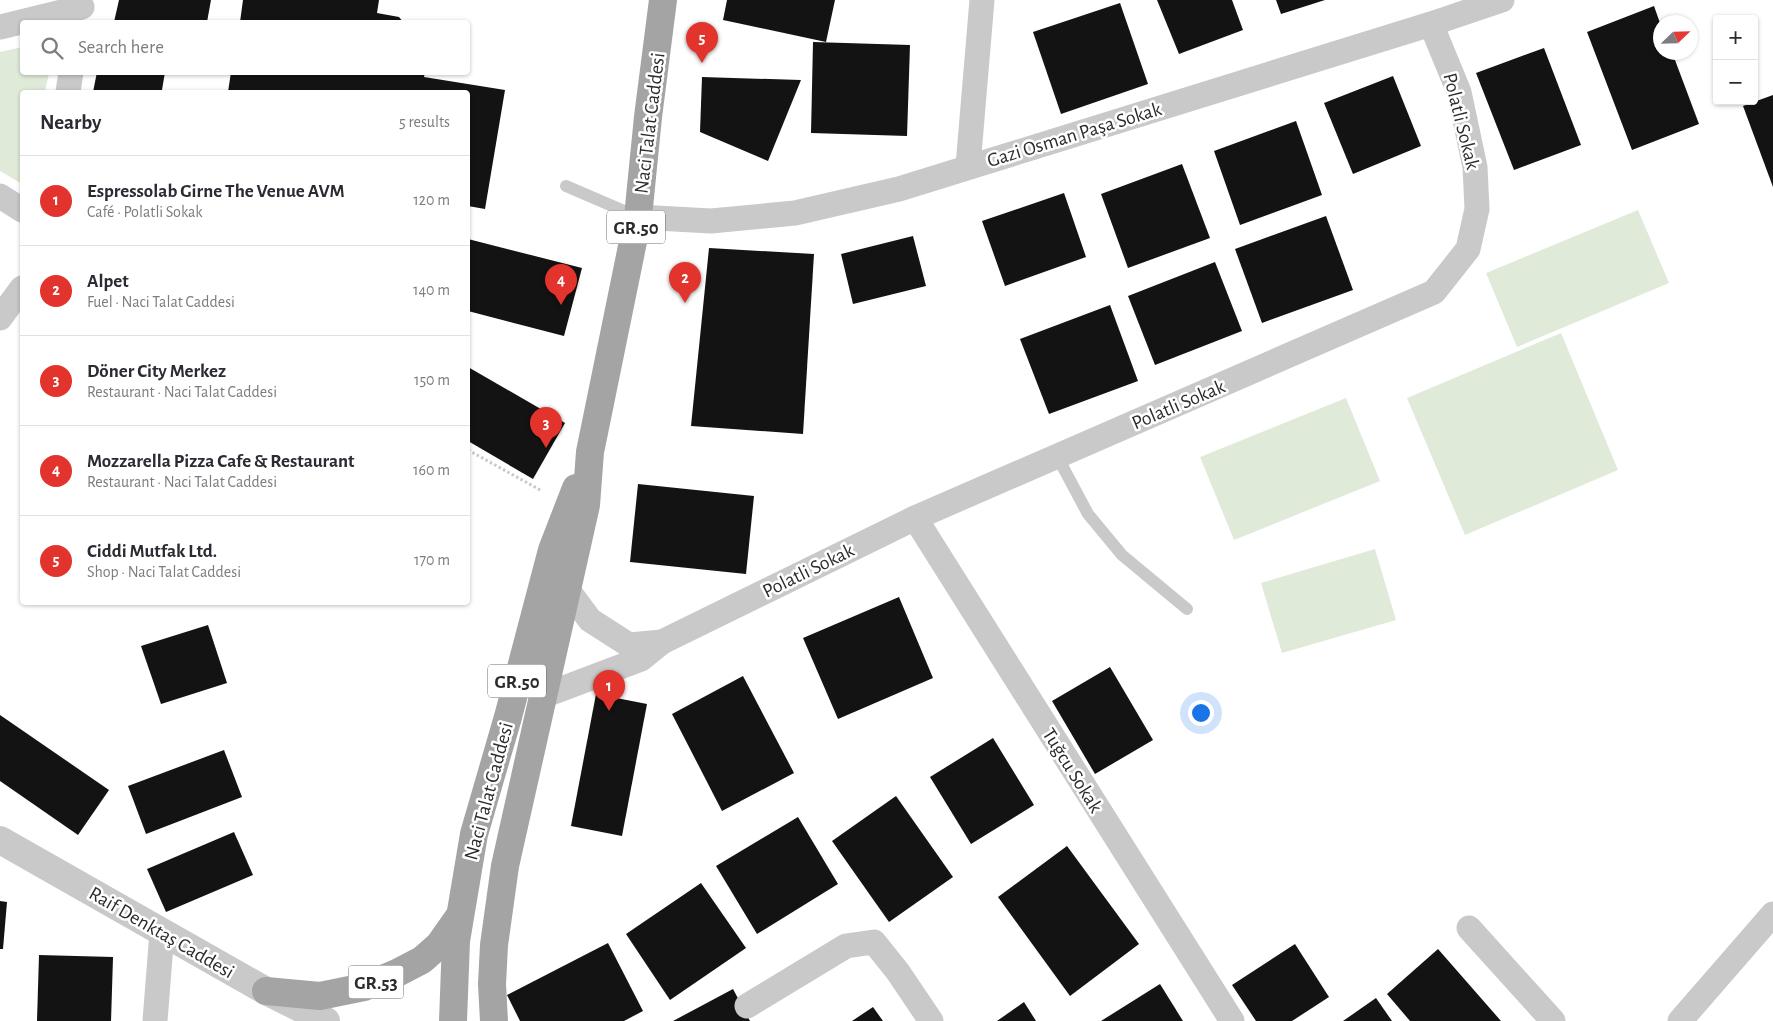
<!DOCTYPE html>
<meta charset="utf-8">
<style>
body{margin:0;font-family:"Alegreya Sans",sans-serif;background:#f7f7f7;color:#2b2b33}
.controls{position:absolute;right:15px;top:15px;display:grid;overflow:hidden;border-radius:5px;box-shadow:0 1px 4px #0004}
.controls button{width:45px;height:45px;display:grid;place-items:center;padding:0;border:0;border-bottom:1px solid #e1e1e2;background:#fff;color:#2b2b33;font:25px sans-serif}
.compass{position:absolute;left:1653px;top:15px;width:45px;height:45px;border-radius:50%;background:#fff;box-shadow:0 1px 4px #0004;rotate:67deg}
.you{position:absolute;left:1200px;top:712px;width:18px;height:18px;margin:-12px;border:4px solid #fff;border-radius:50%;background:#1a73e8;box-shadow:0 0 0 8px #1a73e833}
.badge{display:grid;place-items:center;width:32px;height:32px;border-radius:50%;background:#e3332d;color:#fff;font-size:16px;font-weight:700}
.pin{position:absolute;translate:-50% -41px;filter:drop-shadow(0 1px 2px #0008)}
.pin::after{content:'';position:absolute;top:26px;width:18px;height:15px;background:inherit;clip-path:polygon(0 0,100% 0,50% 100%)}
.list{margin:0;padding:0;list-style:none}
h2{display:flex;justify-content:space-between;align-items:center;height:65px;margin:0;padding:0 20px;font-size:21px}
h2 small{font-size:16px;font-weight:400;color:#7c7c81}
.list li{display:grid;grid-template-columns:32px 1fr auto;gap:15px;align-items:center;box-sizing:border-box;height:90px;padding:0 20px;border-top:1px solid #e1e1e2}
.list b{display:block;font-size:19px;white-space:nowrap}
.list p{margin:0;font-size:16px;white-space:nowrap;color:#7c7c81}
.list em{font-size:16px;font-style:normal;color:#7c7c81}
.icon{flex:none;width:28px;height:28px;fill:none;stroke:currentColor;stroke-width:2;stroke-linecap:round;stroke-linejoin:round}
.map{position:relative;flex:none;width:1773px;height:1021px;overflow:hidden}
.search{position:absolute;background:#fff;box-shadow:0 1px 4px #0004;left:20px;top:20px;width:450px;height:55px;display:flex;align-items:center;gap:12px;box-sizing:border-box;padding:0 18px;border-radius:5px;color:#7c7c81;font-size:19px}
.panel{position:absolute;background:#fff;box-shadow:0 1px 4px #0004;left:20px;top:90px;width:450px;height:515px;border-radius:5px}
.map>svg:first-child{display:block}
</style>
<div class="map">
<svg width="1773" height="1021" viewBox="0 0 1773 1021">
<rect width="100%" height="100%" fill="#fff"/>
<!-- green -->
<g fill="#e0ead9">
<path d="M22 47V72L49 73 45 92H22V184L0 171V52Z"/>
<path d="M1638 210 1669 283 1517 347 1486 273Z"/>
<path d="M1561 333 1618 470 1465 535 1407 398Z"/>
<path d="M1346 398 1380 481 1234 540 1200 457Z"/>
<path d="M1375 549 1396 620 1282 653 1261 583Z"/>
</g>
<!-- building -->
<g fill="#131313">
<path d="M119 0H211L207 22H114Z"/>
<path d="M243 0H379L377 13 399 17 403 22H240Z"/>
<path d="M727 0H835L826 42 723 20Z"/>
<path d="M1157 0H1232L1243 30 1179 54Z"/>
<path d="M1276 0H1325L1281 14Z"/>
<path d="M1120 3 1148 84 1061 114 1033 32Z"/>
<path d="M1654 6 1660 23V52H1672L1699 124 1632 150 1587 32Z"/>
<path d="M813 42 910 45 907 136 811 133Z"/>
<path d="M1544 48 1581 145 1514 170 1476 73Z"/>
<path d="M97 72H165L162 90 169 92H93Z"/>
<path d="M231 72H425L424 77 505 90 485 209 468 206V92H228Z"/>
<path d="M1393 76 1421 146 1353 174 1324 103Z"/>
<path d="M702 77 801 80 768 161 700 132Z"/>
<path d="M1773 95V187L1743 106Z"/>
<path d="M1296 121 1322 195 1240 225 1214 151Z"/>
<path d="M1182 164 1210 238 1128 268 1101 194Z"/>
<path d="M1064 193 1086 257 1005 286 982 221Z"/>
<path d="M1326 216 1353 290 1262 323 1235 249Z"/>
<path d="M913 236 926 286 853 304 841 254Z"/>
<path d="M468 239 582 268 564 336 468 311Z"/>
<path d="M709 248 814 254 803 434 691 426Z"/>
<path d="M1215 262 1242 331 1155 365 1128 296Z"/>
<path d="M1110 305 1138 381 1049 414 1020 339Z"/>
<path d="M468 367 565 423 533 479 468 441Z"/>
<path d="M638 484 754 496 746 574 630 562Z"/>
<path d="M899 597 933 678 838 719 803 638Z"/>
<path d="M208 625 227 683 161 704 141 646Z"/>
<path d="M1110 667 1153 740 1095 774 1052 701Z"/>
<path d="M743 676 794 773 722 811 672 714Z"/>
<path d="M596 694 647 704 622 836 571 826Z"/>
<path d="M0 715 109 790 78 835 0 781Z"/>
<path d="M993 738 1034 805 971 844 930 777Z"/>
<path d="M224 750 242 797 146 834 128 786Z"/>
<path d="M896 796 953 877 889 922 832 841Z"/>
<path d="M798 817 838 884 757 934 716 866Z"/>
<path d="M234 832 253 875 166 912 147 869Z"/>
<path d="M1067 846 1139 944 1070 996 998 897Z"/>
<path d="M701 883 746 948 670 1000 626 934Z"/>
<path d="M0 901 7 902 3 949H0Z"/>
<path d="M608 943 643 1011 624 1021H520L507 995Z"/>
<path d="M1295 944 1329 997 1292 1021H1256L1232 985Z"/>
<path d="M1438 949 1501 1021H1410L1387 994Z"/>
<path d="M39 955 113 957 111 1021H37Z"/>
<path d="M1160 984 1183 1021H1101Z"/>
<path d="M733 989 750 1021H673Z"/>
<path d="M1376 998 1392 1021H1343Z"/>
<path d="M1024 1002 1036 1021H997Z"/>
<path d="M873 1007 883 1021H852Z"/>
</g>
<g fill="none" stroke-linecap="round" stroke-linejoin="round">
<!-- path -->
<path stroke="#c9c9c9" stroke-width="3" stroke-dasharray="2.5 2.5" stroke-linecap="butt" d="M468 450 542 491"/>
<!-- service -->
<g stroke="#c9c9c9" stroke-width="12">
<path d="M566 186 638 217"/>
<path d="M1057 456 1088 514 1122 555 1187 609"/>
</g>
<!-- minor -->
<g stroke="#c9c9c9" stroke-width="25">
<path d="M0 27 82 7"/>
<path d="M68 92 71 72"/>
<path d="M968 166 982 0"/>
<path d="M0 196 22 210"/>
<path d="M638 217 711 221 795 213 899 189 1431 24 1502 0"/>
<path d="M0 318 22 288"/>
<path d="M915 518 1232 1021"/>
<path d="M567 589 590 620 629 645 662 642"/>
<path d="M543 696 641 659 662 642 915 518 1434 292 1468 249 1477 209 1475 167 1459 92 1431 24"/>
<path d="M1469 928 1553 1021"/>
<path d="M747 1006 846 946 874 942 898 972 931 1021"/>
<path d="M155 1021 162 932"/>
<path d="M1680 1021 1773 914"/>
</g>
<!-- tertiary -->
<path stroke="#c9c9c9" stroke-width="28" d="M0 840 266 991 326 1021"/>
<!-- primary -->
<g stroke="#a4a4a4" stroke-width="28">
<path d="M266 991 320 996 364 987 397 973 422 960 439 945 458 918"/>
<path d="M453 1021 456 941 474 834 508 717 552 550 576 488"/>
<path d="M494 1021 492 984 494 945 505 866 586 505 590 452 638 217 648 117 663 0"/>
</g>
</g>
<g text-anchor="middle" stroke-width="5" stroke-linejoin="round" paint-order="stroke">
<!-- shield labels -->
<g fill="#fff" stroke="#6b6b6b" stroke-width="1">
<rect x="607" y="210.5" width="58" height="33" rx="4"/>
<rect x="488" y="664.5" width="58" height="33" rx="4"/>
<rect x="348.5" y="965.5" width="55" height="33" rx="4"/>
</g>
<g font-size="19" font-weight="bold" fill="#2c2c2c">
<text x="636" y="234">GR.50</text>
<text x="517" y="688">GR.50</text>
<text x="376" y="989">GR.53</text>
</g>
<!-- street labels -->
<g font-size="20" fill="#2c2c2c" stroke="#fff">
<text transform="translate(1462 121) rotate(76)" y="7">Polatli Sokak</text>
<text transform="translate(649 123) rotate(-83)" y="7">Naci Talat Caddesi</text>
<text transform="translate(1074 134) rotate(-17)" y="7">Gazi Osman Paşa Sokak</text>
<text transform="translate(1178 404) rotate(-23)" y="7">Polatli Sokak</text>
<text transform="translate(808 570) rotate(-26)" y="7">Polatli Sokak</text>
<text transform="translate(1073 770) rotate(58)" y="7">Tuğcu Sokak</text>
<text transform="translate(488 791) rotate(-75)" y="7">Naci Talat Caddesi</text>
<text transform="translate(162 932) rotate(30)" y="7">Raif Denktaş Caddesi</text>
</g>
</g>
</svg>
<div class="controls">
<button>+</button>
<button>−</button>
</div>
<svg class="compass" viewBox="-18 -18 36 36"><path d="M0-13l5 13h-10z" fill="#e53935"/><path d="M0 13l5-13h-10z" fill="#7c7c81"/></svg>
<div class="you"></div>
<div class="pin badge" style="left:609px;top:711px">1</div>
<div class="pin badge" style="left:685px;top:303px">2</div>
<div class="pin badge" style="left:546px;top:448px">3</div>
<div class="pin badge" style="left:561px;top:305px">4</div>
<div class="pin badge" style="left:702px;top:63px">5</div>
<div class="search"><svg class="icon" aria-label="search" viewBox="0 0 24 24"><circle cx="10" cy="10" r="6"/><path d="M15 15l6 6"/></svg>Search here</div>
<section class="panel">
<h2>Nearby<small>5 results</small></h2>
<ul class="list">
<li><span class="badge">1</span><div><b>Espressolab Girne The Venue AVM</b><p>Café · Polatli Sokak</p></div><em>120 m</em></li>
<li><span class="badge">2</span><div><b>Alpet</b><p>Fuel · Naci Talat Caddesi</p></div><em>140 m</em></li>
<li><span class="badge">3</span><div><b>Döner City Merkez</b><p>Restaurant · Naci Talat Caddesi</p></div><em>150 m</em></li>
<li><span class="badge">4</span><div><b>Mozzarella Pizza Cafe &amp; Restaurant</b><p>Restaurant · Naci Talat Caddesi</p></div><em>160 m</em></li>
<li><span class="badge">5</span><div><b>Ciddi Mutfak Ltd.</b><p>Shop · Naci Talat Caddesi</p></div><em>170 m</em></li>
</ul>
</section>
</div>
